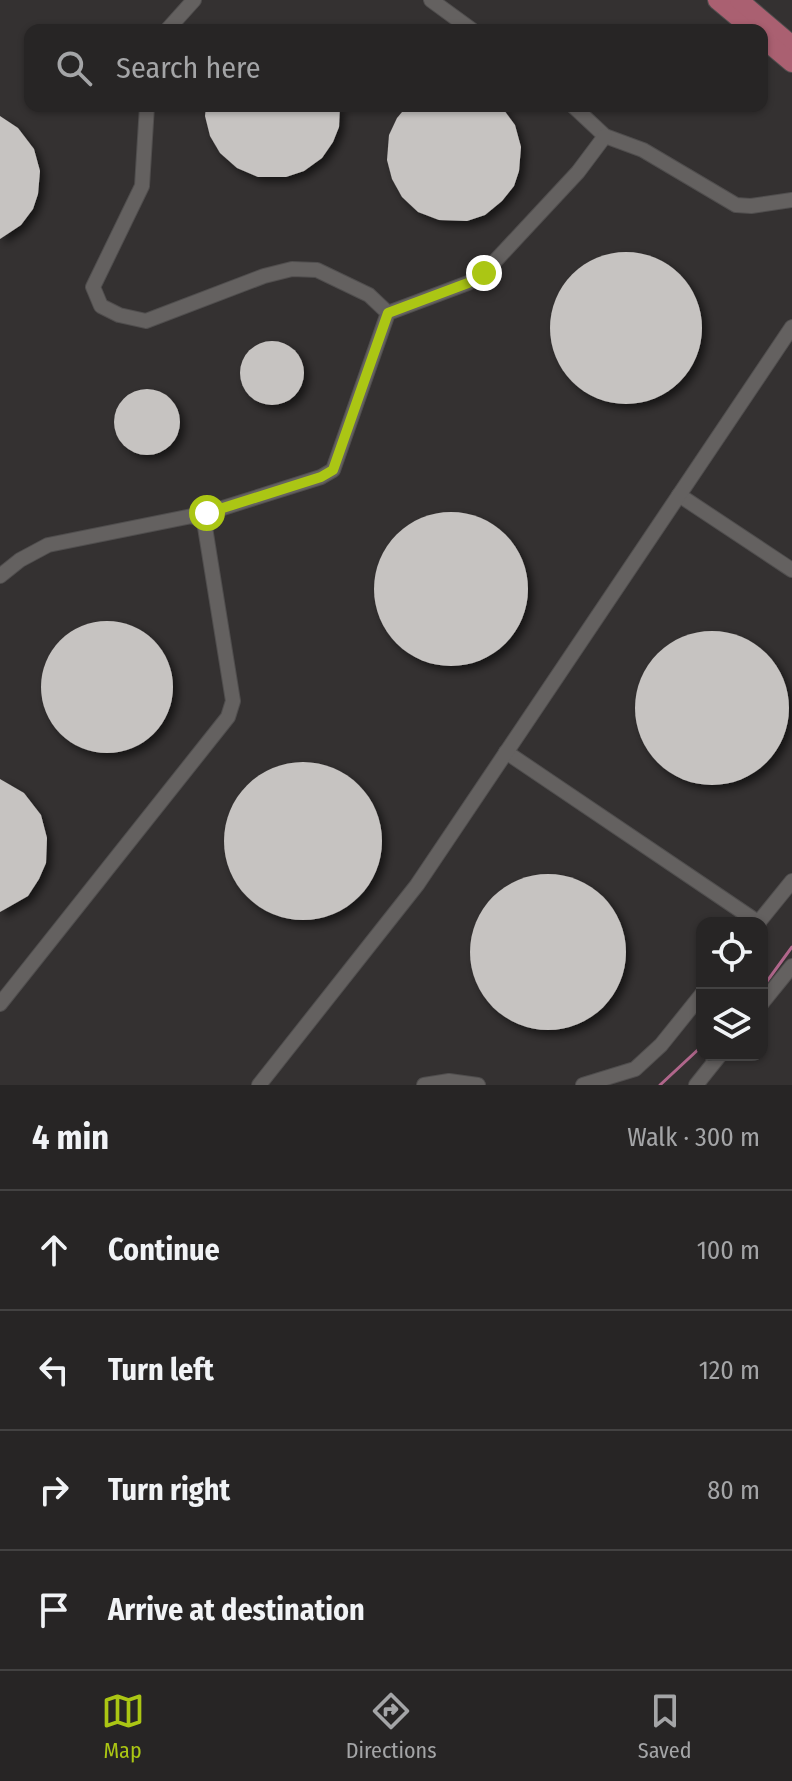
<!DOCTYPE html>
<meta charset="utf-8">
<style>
body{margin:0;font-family:"Fira Sans Condensed",sans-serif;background:#2f2d2d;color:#f1f3f6}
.controls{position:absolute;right:24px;bottom:24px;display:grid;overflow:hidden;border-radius:16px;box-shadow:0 2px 6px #0004}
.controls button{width:72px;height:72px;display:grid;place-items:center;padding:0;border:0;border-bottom:2px solid #434242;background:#272525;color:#f1f3f6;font:40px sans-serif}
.stop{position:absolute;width:24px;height:24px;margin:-18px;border:6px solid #abc614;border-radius:50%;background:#fff}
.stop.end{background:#abc614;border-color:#fff;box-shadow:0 2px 8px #0008}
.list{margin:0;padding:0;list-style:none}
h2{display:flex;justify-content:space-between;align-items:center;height:104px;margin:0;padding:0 32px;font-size:34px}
h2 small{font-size:26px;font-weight:400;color:#a4a5a7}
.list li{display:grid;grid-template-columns:52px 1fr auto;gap:24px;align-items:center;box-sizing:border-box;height:120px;padding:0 32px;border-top:2px solid #434242}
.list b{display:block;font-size:30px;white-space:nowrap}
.list em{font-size:26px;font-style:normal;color:#a4a5a7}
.icon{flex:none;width:44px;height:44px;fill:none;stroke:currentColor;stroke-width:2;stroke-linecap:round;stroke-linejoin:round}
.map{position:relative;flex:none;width:792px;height:1085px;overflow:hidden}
.search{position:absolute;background:#272525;box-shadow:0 2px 6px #0004;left:24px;right:24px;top:24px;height:88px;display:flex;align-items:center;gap:20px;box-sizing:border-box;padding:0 28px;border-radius:16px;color:#a4a5a7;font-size:30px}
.sheet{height:584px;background:#272525}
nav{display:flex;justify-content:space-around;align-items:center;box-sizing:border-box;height:112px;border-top:2px solid #434242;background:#272525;font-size:22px;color:#a4a5a7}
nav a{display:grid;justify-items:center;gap:4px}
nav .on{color:#abc614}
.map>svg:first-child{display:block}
</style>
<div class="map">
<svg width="792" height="1085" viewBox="0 0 792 1085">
<defs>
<filter id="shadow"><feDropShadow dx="4.5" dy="4.5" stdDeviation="4" flood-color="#0009"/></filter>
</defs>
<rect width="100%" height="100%" fill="#343131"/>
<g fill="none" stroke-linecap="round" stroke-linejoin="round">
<!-- stream -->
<g stroke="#b0668b" stroke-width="3">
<path d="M762 988 792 947"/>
<path d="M660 1085 702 1046"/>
</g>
</g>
<!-- building -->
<g fill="#c6c3c1" filter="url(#shadow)">
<path d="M206 106H340L339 127 333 142 322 158 304 171 286 177H258L237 168 220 153 210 136 205 116Z"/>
<path d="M407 106H501L515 125 521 147 519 171 514 186 502 201 485 215 467 221 439 220 418 212 402 197 392 179 387 160 389 135 397 118Z"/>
<path d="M0 116 18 128 34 149 40 171 38 194 33 209 21 225 0 239Z"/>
<circle cx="626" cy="328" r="76"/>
<circle cx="272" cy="373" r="32"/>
<circle cx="147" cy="422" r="33"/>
<circle cx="451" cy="589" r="77"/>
<circle cx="107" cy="687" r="66"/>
<circle cx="712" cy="708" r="77"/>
<circle cx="303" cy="841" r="79"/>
<path d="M0 779 24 793 41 815 47 838 46 863 39 879 28 896 0 912Z"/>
<circle cx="548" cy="952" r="78"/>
</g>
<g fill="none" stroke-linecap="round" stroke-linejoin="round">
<!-- minor casing -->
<g stroke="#504e4e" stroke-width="16">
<g id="minor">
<path d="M431 0 472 30"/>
<path d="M167 30 194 0"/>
<path d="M147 106 142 186 93 287 101 306 119 315 146 321 264 276 292 269 317 270 369 295 388 313"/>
<path d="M573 106 605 136 643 150 736 205 751 206 792 200"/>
<path d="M679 495 792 570"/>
<path d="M0 576 20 560 48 545 192 516 204 521"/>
<path d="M506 752 759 923"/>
<path d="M758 923 792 881"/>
<path d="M762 1003 792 966"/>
<path d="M0 1004 228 717 233 701 204 521 207 513 321 477 333 470 388 313 468 283 484 273 578 172 605 136"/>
<path d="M259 1085 417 885 792 327"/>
<path d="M424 1085 449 1081 478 1085"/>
<path d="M583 1085 635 1069 661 1045 702 994"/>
<path d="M696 1085 720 1055"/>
</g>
</g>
<!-- major casing -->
<g stroke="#504e4e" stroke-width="20">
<g id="major">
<path d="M717 0 753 30"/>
<path d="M739 0 792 45"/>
<path d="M762 38 792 63"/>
</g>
</g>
<!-- minor -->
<use href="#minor" stroke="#646160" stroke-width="14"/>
<!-- major -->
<use href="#major" stroke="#aa6071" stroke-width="18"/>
</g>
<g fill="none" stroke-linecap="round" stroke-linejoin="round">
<!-- route -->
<path stroke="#abc614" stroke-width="10" d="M207 513 321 477 333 470 388 313 468 283 484 273"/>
</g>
</svg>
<div class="controls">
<button><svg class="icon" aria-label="locate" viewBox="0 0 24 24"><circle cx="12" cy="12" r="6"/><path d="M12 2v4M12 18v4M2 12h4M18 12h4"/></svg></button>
<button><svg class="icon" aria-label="layers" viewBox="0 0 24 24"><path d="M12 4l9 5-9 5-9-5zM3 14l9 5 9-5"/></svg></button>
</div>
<div class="stop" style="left:207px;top:513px"></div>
<div class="stop end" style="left:484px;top:273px"></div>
<div class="search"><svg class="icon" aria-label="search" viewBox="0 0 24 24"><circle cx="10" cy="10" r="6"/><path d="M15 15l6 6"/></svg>Search here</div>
</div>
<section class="sheet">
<h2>4 min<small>Walk · 300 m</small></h2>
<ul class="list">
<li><svg class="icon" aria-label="ahead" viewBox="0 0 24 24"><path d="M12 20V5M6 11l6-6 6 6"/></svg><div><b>Continue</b></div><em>100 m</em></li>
<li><svg class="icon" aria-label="left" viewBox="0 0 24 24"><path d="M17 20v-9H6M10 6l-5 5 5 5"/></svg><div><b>Turn left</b></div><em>120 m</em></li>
<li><svg class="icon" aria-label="right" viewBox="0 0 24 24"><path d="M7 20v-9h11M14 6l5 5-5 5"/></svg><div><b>Turn right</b></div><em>80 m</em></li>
<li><svg class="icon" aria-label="arrive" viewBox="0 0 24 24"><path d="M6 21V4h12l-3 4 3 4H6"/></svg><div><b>Arrive at destination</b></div></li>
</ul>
</section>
<nav>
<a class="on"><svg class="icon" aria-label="map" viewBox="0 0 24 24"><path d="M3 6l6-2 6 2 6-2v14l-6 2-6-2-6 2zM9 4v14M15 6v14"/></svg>Map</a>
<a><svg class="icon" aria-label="directions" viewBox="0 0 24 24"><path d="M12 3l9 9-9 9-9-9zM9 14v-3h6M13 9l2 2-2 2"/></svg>Directions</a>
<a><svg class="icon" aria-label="saved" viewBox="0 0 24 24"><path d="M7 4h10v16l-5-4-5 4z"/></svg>Saved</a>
</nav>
